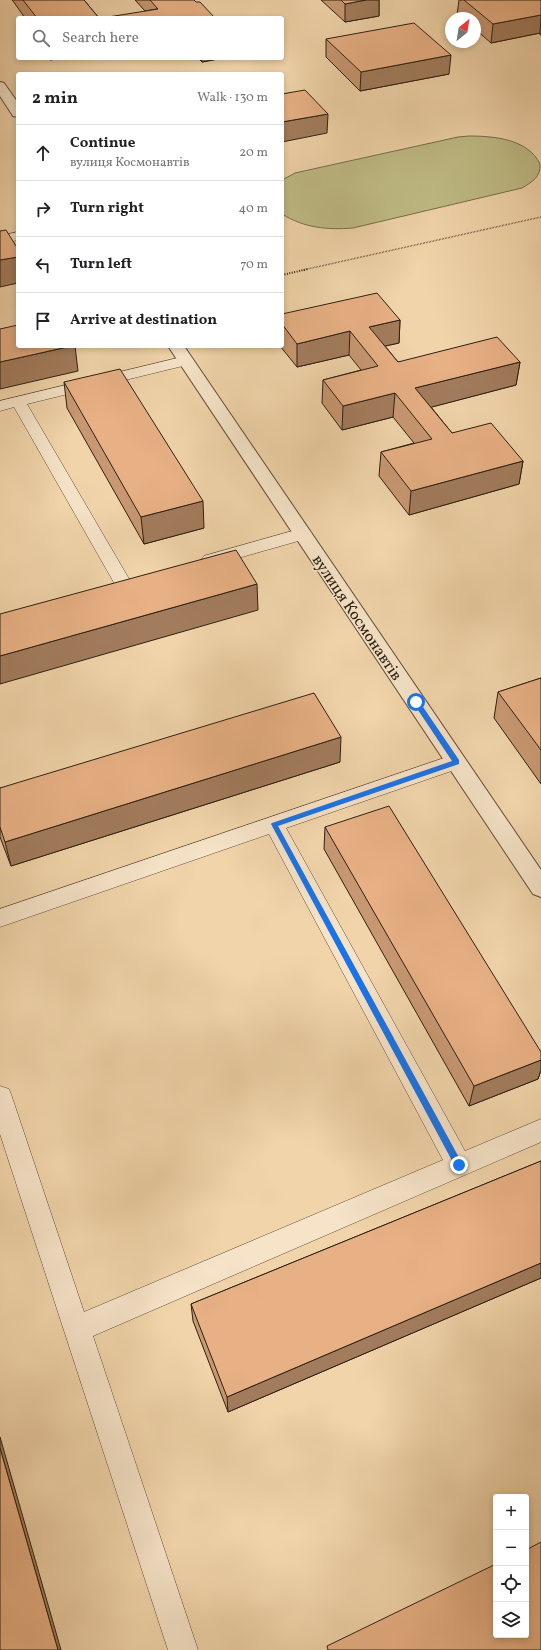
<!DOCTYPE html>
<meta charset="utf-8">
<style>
body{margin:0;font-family:Vollkorn,serif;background:#f2f2f2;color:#202124}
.controls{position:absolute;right:12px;bottom:12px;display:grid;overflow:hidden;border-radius:4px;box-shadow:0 2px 6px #0003}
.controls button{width:36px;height:36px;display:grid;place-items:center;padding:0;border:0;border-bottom:1px solid #e0e0e0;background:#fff;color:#202124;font:20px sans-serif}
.compass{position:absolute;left:445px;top:12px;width:36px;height:36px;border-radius:50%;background:#fff;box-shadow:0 2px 6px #0003;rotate:30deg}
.stop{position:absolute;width:12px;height:12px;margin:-9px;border:3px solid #1a73e8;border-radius:50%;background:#fff}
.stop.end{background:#1a73e8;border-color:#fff;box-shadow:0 1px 4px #0008}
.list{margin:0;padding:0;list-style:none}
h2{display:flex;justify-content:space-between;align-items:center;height:52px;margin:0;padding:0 16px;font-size:17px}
h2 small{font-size:13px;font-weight:400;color:#757577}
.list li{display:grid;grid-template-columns:26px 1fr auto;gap:12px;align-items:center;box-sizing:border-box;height:56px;padding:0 16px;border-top:1px solid #e0e0e0}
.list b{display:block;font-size:15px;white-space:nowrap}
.list p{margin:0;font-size:13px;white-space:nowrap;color:#757577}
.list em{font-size:13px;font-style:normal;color:#757577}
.icon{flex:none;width:22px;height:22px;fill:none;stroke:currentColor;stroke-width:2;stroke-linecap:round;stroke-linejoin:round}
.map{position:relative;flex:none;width:541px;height:1650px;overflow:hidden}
.search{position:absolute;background:#fff;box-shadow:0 2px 6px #0003;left:16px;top:16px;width:268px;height:44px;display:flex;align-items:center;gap:10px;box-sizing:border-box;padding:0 14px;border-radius:4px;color:#757577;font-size:15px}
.panel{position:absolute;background:#fff;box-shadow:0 2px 6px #0003;left:16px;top:72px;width:268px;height:276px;border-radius:4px}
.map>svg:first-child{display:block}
</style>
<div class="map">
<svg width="541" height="1650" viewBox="0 0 541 1650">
<rect width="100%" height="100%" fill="#f1d4aa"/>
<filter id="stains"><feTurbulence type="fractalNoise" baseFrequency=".005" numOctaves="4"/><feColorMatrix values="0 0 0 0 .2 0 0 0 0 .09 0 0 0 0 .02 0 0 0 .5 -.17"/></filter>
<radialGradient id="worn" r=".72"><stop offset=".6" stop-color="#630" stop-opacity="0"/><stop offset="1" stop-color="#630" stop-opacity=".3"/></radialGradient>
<!-- green -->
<path fill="#bfbb85" stroke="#766e4b" d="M469 136C494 136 528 139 540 164 541 177 532 182 522 188L353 228C328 230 304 228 282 214V180L295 173 458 137Z"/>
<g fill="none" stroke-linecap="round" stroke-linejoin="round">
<!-- lane casing -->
<g stroke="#5e4d37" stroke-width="1">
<g id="lane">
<path d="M18 232V240L0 244V236Z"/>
<path d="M186 356 191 358 194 361 191 364 27 404 132 584 129 588 123 590 117 588 14 407 0 411V401Z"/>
<path d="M303 528 309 530 312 534 309 538 210 566 204 564 201 560 204 556Z"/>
<path d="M456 754 463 757 466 762 463 767 286 828 465 1151 541 1119V1142L93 1336 198 1650H168L0 1134V1086L9 1089 12 1097 84 1312 443 1160 269 834 0 927V909Z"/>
</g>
</g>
<!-- street casing -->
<g stroke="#5e4d37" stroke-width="2">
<g id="street">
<path d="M0 82 4 83 18 103V117L13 116 0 96Z"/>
<path d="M168 346H184L541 870V897L533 894Z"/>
</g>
</g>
<!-- path-far1 -->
<path stroke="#2d2011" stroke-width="1.5" stroke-dasharray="0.5 1" stroke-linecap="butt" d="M303 270 541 217"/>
<!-- path -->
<path stroke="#2d2011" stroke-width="2" stroke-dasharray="1 1.5" stroke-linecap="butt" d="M282 275 308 269"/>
<!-- lane -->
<use href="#lane" fill="#f6e3c8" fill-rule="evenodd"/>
<!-- street -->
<use href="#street" fill="#f6e3c8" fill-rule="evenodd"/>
</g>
<!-- wall -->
<g fill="#c89872" stroke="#2d2011">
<path d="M12 0H84L99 18H25L13 1Z"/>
<path d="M135 0H194L196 2 145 11Z"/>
<path d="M321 0H379V16L345 22Z"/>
<path d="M459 0H541V35H540V33L491 43 475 29V18H461L457 15Z"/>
<path d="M326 39 449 74 360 91 326 57Z"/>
<path d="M198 58H223L202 62Z"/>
<path d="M282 314 400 320 399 343 385 346 398 362H520L516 385 431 407 452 433 523 461 519 484 409 515 379 476 381 452 414 443 393 417 342 430 322 403 323 380 361 370 349 355 297 367 280 346H282Z"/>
<path d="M64 382 204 528 144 544 67 408Z"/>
<path d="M541 678V784L494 718 498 692Z"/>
<path d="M340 762 11 866 0 837V788Z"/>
<path d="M325 827 541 1052V1070L538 1079 469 1106 324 849Z"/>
<path d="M541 1161V1278L228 1412 193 1321 191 1304Z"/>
</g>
<!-- shaded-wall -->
<g fill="#a27c5d" stroke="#2d2011">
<path d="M366 0H379V16L345 22V4Z"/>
<path d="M541 15 540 33 491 43 493 24Z"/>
<path d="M451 55 449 74 360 91 361 72Z"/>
<path d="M50 58H64L50 60Z"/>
<path d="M201 58H223L202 62Z"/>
<path d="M328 114 327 133 282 142V122Z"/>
<path d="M18 257V283L0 287V260Z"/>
<path d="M400 320 399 343 367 350 369 327Z"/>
<path d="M350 331 349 355 297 367V344Z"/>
<path d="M72 346H75L78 371 0 389V362Z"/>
<path d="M520 362 516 385 413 412 415 388Z"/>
<path d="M395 393 393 417 342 430 343 406Z"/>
<path d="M523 461 519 484 409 515 411 491Z"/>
<path d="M203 501 204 528 144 544 141 517Z"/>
<path d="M257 584 258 610 0 684V656Z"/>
<path d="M341 737 340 762 11 866 5 842Z"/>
<path d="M541 1060V1070L538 1079 469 1106 474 1086Z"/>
<path d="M541 1263V1278L228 1412 227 1397Z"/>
<path d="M0 1437 61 1650H58L0 1448Z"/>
</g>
<!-- building -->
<g fill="#e8b185" stroke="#2d2011">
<path d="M23 0H84L99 18H37Z"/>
<path d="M150 0H194L196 2H200L215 18H102L158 9Z"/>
<path d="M341 0H366L345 4Z"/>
<path d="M464 0H541V15L493 24Z"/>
<path d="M414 23 451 55 361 72 326 39Z"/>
<path d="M305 90 328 114 282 122V94Z"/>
<path d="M6 230 18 249V257L0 260V231Z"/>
<path d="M377 293 400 320 369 327 398 362 497 337 520 362 415 388 452 433 491 423 523 461 411 491 381 452 432 439 395 393 343 406 323 380 378 366 350 331 297 344 282 324V314Z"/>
<path d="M18 325V346H72L0 362V329Z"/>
<path d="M120 369 203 501 141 517 64 382Z"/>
<path d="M236 550 257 584 0 656V614Z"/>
<path d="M541 678V750L498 692Z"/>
<path d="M314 693 341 737 5 842 0 827V788Z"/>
<path d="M389 806 541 1052V1060L474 1086 325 827Z"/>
<path d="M541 1161V1263L227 1397 191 1304Z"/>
<path d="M0 1448 58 1650H0Z"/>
<path d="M541 1542V1650H328L327 1646 496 1564V1635H526V1550Z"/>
</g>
<!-- route -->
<path fill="#1a73e8" d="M416 700 419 701 459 760V764L278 826 462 1163V1168L459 1169 456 1168 271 824 272 823 452 761 414 704V701Z"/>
<g text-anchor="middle" stroke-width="3" stroke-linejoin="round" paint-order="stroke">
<!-- street labels -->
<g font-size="16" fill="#2d2011" stroke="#f6e3c8">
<text transform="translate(358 617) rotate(56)" y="6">вулиця Космонавтів</text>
</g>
</g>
<rect width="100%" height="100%" filter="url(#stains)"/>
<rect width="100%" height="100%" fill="url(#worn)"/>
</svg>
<div class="controls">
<button>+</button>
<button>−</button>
<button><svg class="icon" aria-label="locate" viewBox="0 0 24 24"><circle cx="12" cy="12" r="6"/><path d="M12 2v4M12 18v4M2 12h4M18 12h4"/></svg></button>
<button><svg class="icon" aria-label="layers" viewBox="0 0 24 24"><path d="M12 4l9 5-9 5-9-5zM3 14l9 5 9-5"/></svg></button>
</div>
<svg class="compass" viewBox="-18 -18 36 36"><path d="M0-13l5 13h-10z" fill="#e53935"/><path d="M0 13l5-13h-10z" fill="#757577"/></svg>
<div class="stop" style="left:416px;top:702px"></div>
<div class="stop end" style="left:459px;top:1165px"></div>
<div class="search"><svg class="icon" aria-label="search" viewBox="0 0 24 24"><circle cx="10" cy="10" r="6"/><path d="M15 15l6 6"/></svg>Search here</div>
<section class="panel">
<h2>2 min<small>Walk · 130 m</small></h2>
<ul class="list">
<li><svg class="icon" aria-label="ahead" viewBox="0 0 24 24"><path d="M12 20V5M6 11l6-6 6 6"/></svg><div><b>Continue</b><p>вулиця Космонавтів</p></div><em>20 m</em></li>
<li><svg class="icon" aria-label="right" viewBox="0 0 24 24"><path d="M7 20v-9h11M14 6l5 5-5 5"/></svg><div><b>Turn right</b></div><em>40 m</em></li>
<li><svg class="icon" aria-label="left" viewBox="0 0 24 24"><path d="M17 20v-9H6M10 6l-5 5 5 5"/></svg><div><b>Turn left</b></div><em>70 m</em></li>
<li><svg class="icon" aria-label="arrive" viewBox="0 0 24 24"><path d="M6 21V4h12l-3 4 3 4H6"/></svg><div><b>Arrive at destination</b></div></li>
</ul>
</section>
</div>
